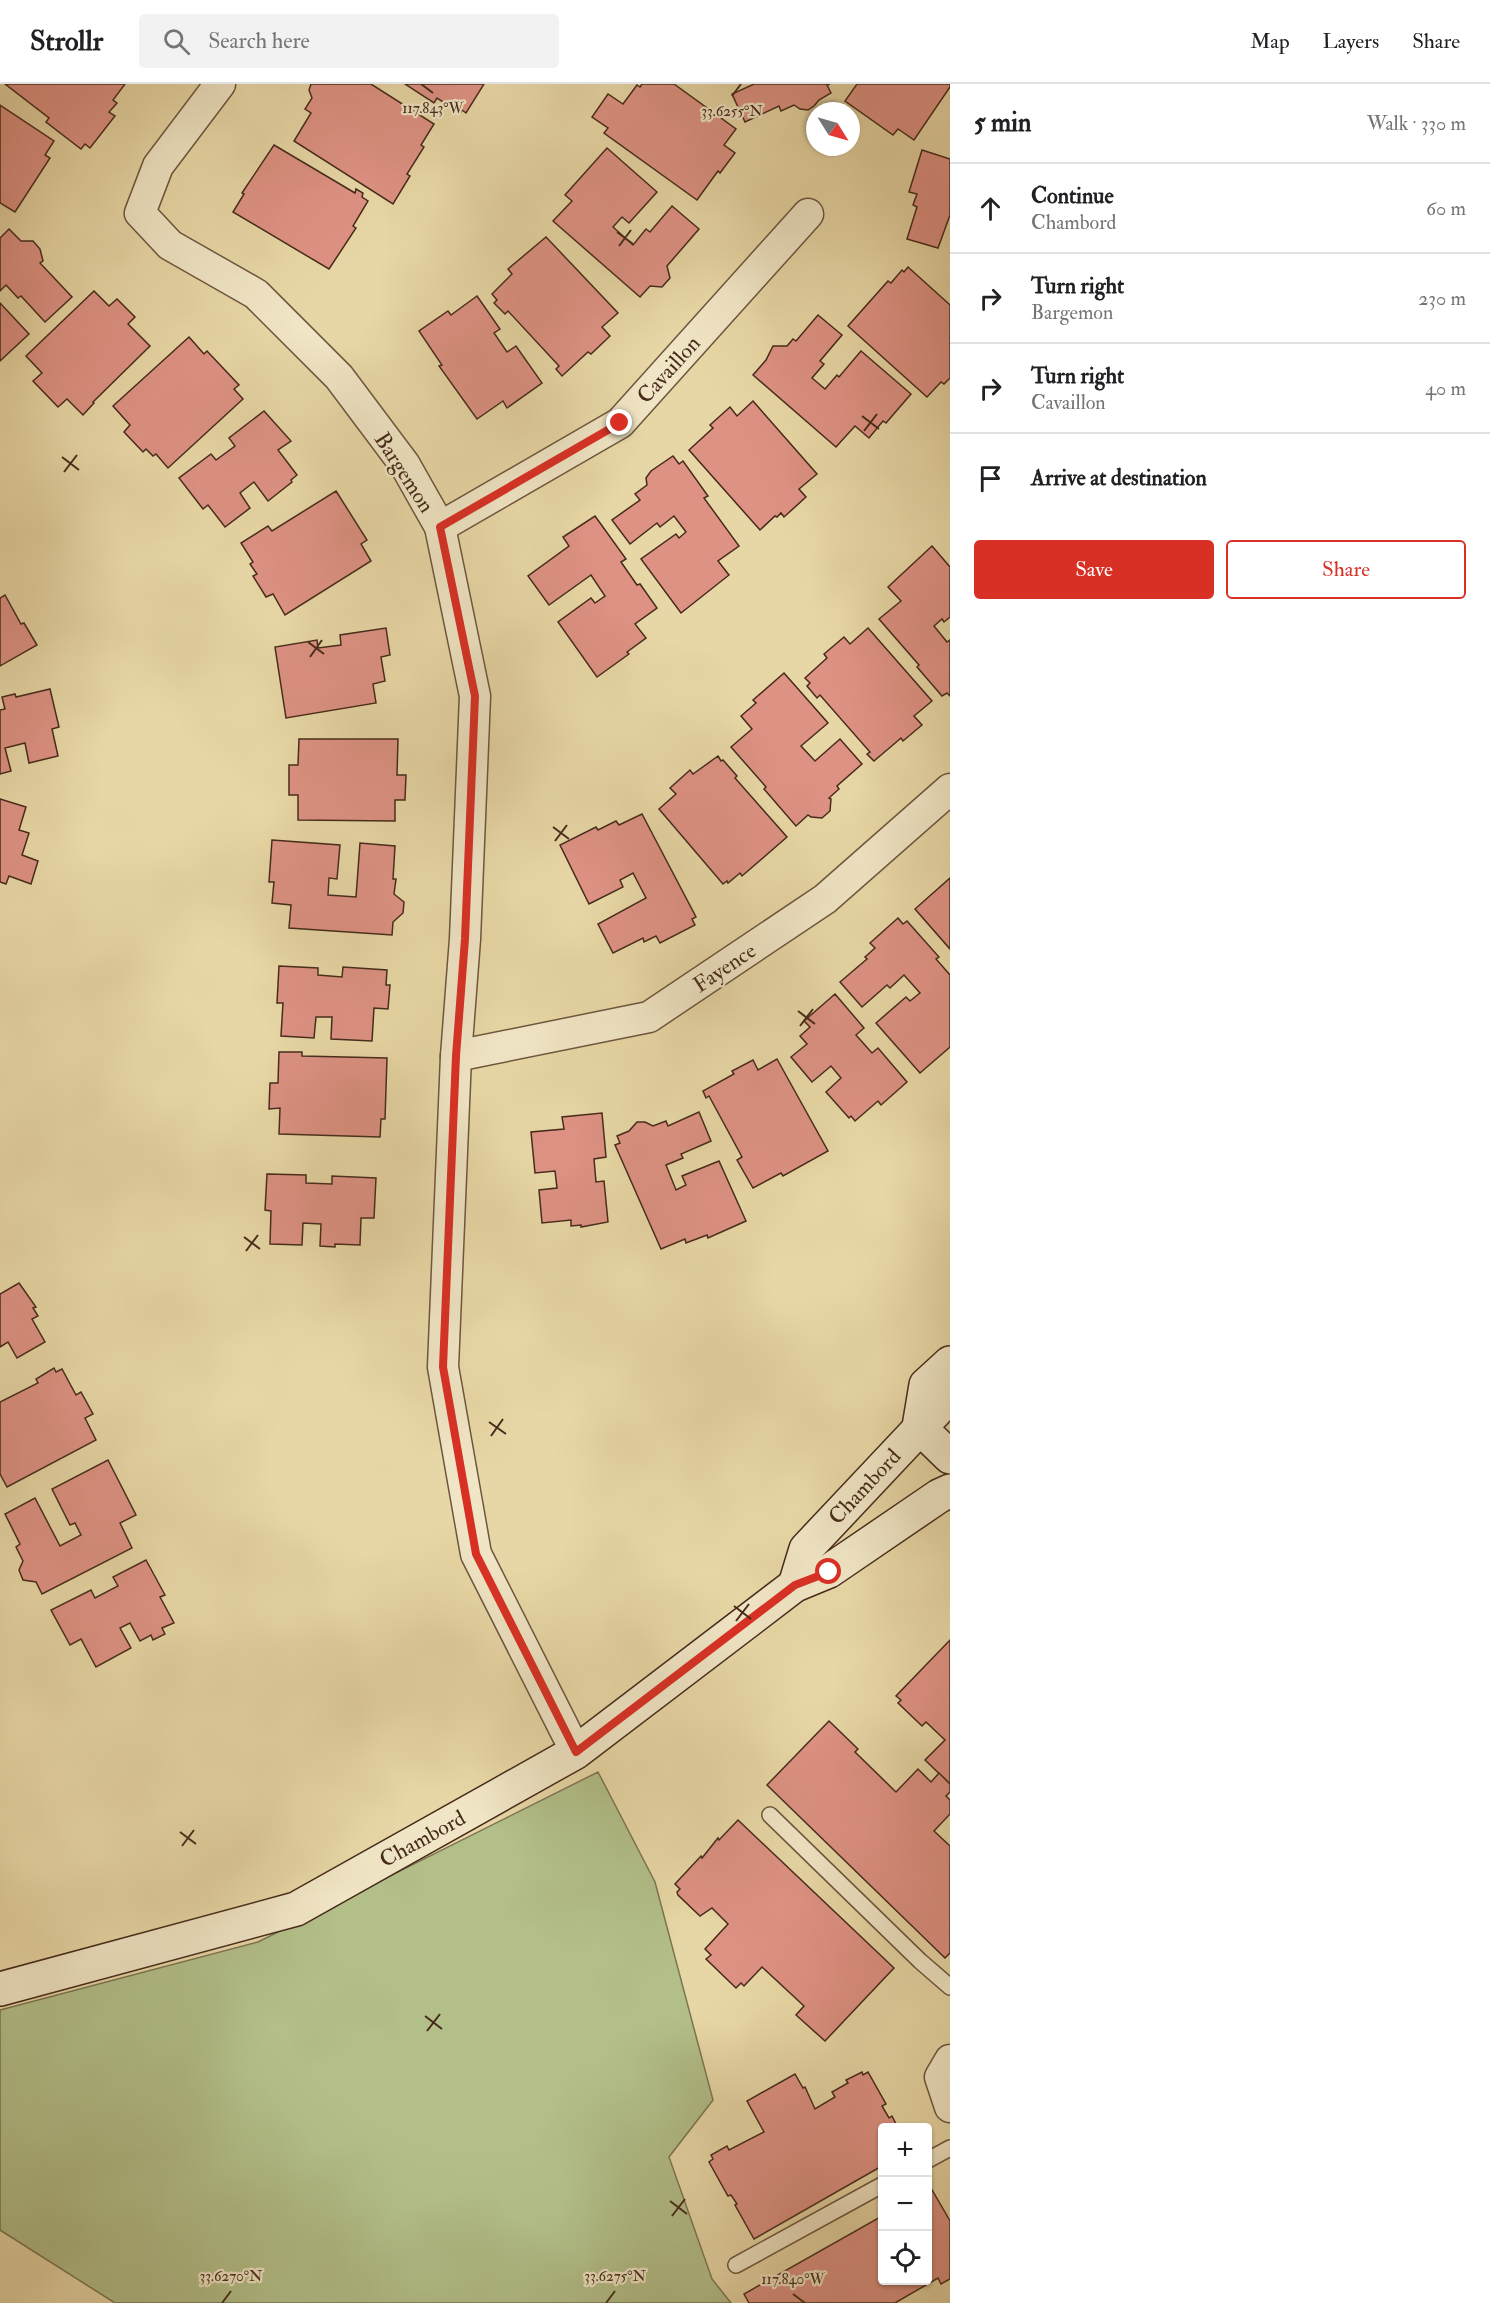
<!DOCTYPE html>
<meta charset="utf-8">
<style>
body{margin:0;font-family:"IM FELL Double Pica",serif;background:#f2f2f2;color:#202124}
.controls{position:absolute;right:18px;bottom:18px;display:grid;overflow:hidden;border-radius:6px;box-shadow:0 2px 4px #0004}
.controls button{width:54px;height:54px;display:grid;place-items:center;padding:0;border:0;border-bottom:2px solid #e0e0e0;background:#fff;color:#202124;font:30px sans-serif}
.compass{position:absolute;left:806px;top:18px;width:54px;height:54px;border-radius:50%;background:#fff;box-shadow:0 2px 4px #0004;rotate:127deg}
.stop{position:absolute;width:18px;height:18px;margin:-14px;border:4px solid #d93025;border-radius:50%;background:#fff}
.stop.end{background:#d93025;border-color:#fff;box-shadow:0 2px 6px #0008}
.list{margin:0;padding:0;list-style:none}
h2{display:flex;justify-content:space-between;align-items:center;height:78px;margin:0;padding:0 24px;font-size:26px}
h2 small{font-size:20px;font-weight:400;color:#757577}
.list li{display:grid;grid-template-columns:39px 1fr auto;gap:18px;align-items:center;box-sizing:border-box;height:90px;padding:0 24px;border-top:2px solid #e0e0e0}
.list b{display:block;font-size:22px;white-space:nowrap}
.list p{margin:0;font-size:20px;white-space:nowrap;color:#757577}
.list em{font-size:20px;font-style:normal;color:#757577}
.actions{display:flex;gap:12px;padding:18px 24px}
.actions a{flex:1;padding:14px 0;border:2px solid #d93025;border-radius:6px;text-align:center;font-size:21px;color:#d93025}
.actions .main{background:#d93025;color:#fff}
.icon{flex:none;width:33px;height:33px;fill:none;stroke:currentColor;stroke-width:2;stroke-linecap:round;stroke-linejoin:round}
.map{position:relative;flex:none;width:950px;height:2219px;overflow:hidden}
header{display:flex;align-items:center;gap:36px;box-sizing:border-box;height:84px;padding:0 30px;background:#fff;border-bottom:2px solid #e0e0e0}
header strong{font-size:28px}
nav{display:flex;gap:33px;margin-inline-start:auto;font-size:21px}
.search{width:420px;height:54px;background:#f2f2f2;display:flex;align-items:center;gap:15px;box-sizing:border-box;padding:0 21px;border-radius:6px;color:#757577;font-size:22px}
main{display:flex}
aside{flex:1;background:#fff}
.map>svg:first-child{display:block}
</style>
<header>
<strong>Strollr</strong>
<div class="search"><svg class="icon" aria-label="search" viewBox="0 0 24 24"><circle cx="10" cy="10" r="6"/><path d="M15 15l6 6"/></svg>Search here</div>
<nav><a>Map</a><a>Layers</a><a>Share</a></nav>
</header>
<main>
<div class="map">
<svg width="950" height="2219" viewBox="0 0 950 2219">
<rect width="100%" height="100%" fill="#e8d7a6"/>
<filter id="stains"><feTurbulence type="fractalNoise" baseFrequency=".00333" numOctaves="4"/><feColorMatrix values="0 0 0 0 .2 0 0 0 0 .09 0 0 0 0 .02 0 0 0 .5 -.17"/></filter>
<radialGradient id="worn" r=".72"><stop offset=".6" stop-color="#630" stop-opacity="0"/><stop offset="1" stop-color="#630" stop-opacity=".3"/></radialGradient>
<!-- green -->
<path fill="#b2bf89" stroke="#7c7552" stroke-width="1.5" d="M598 1688 655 1798 713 2016 669 2073 712 2195 731 2219H115L0 2146V1926L258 1858Z"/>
<!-- building -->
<g fill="#de9284" stroke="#462b1b" stroke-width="1.5">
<path d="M5 0H125L113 16 117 19 109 28 115 32 90 64 85 60 81 65 46 38 49 34Z"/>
<path d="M311 0H371L434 40 421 61 424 63 407 90 410 92 393 120 294 57 311 29 305 25 312 14 309 6Z"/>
<path d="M405 0H484L466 29 462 26 460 29 437 14 434 19Z"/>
<path d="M642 0H674L736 45 724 61 735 69 720 89 718 87 697 116 604 49 608 44 592 33 608 10 623 20 637 1 640 3Z"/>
<path d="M754 0H830L827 1 831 9 819 16 814 22 808 26 800 25 794 21 781 27 779 22 745 38 732 10Z"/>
<path d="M857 0H950V3L914 56 898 45 893 51 845 17Z"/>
<path d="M0 21 54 57 45 71 50 74 15 128 0 119Z"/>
<path d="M274 61 355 109 356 105 363 109 362 113 368 117 353 142 356 144 329 185 233 128 244 110 242 109Z"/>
<path d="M607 64 657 108 629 139 622 133 613 143 633 161 646 145 650 148 672 122 699 145 667 182 670 194 662 203 650 202 640 213 553 137 572 117 565 111Z"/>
<path d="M922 66 950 75V131L938 164 907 155 917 123 913 121 917 110 909 108Z"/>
<path d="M9 145 21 157H33L40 165 43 177 40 179 72 213 45 238 21 212 18 214 6 201 0 207V154Z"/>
<path d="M546 153 618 229 602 243 610 252 591 270 588 268 562 292 556 285 559 282 508 227 505 230 494 219 497 216 492 210 512 190 508 185Z"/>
<path d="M908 183 950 221V294L944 300 941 298 927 313 848 242 888 197 891 199 902 186 904 188Z"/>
<path d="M94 207 109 222 117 215 135 233 128 240 150 262 93 318 94 319 83 331 67 315 58 323 33 297 42 289 26 272Z"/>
<path d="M477 212 500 245 494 249 507 268 516 262 542 299 507 324 503 317 477 335 439 282 442 281 419 247 448 227 451 231Z"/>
<path d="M0 219 29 250 0 277Z"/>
<path d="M818 231 842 251 820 277 824 280 812 294 825 305 837 291 839 293 861 267 911 310 886 339 883 337 869 354 855 342 836 363 753 291 766 276 773 262H787L793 255 796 257Z"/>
<path d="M189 253 204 270 207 267 239 301 234 305 243 315 168 384 156 370 153 372 146 365 143 368 124 348 130 341 113 322Z"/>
<path d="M753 317 817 390 799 405 806 413 784 433 781 429 777 433 775 432 760 446 689 366 713 344 710 341 730 323 737 332Z"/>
<path d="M264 327 291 357 278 366 297 391 291 396 292 398 268 417 254 398 240 409 250 424 225 443 208 421 203 425 179 394 211 370 216 376 235 362 229 354Z"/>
<path d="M673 372 679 380 683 377 708 412 704 414 739 462 718 477 729 491 681 529 641 475 676 450 679 454 686 448 674 432 660 443 657 439 630 460 612 436 640 416 635 410 647 401 646 394 651 387Z"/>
<path d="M336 407 367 456 361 460 371 477 285 531 273 510 266 513 253 492 257 490 250 480 253 478 241 459 268 442 272 447Z"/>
<path d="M595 432 626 475 621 478 637 501 640 500 657 524 635 540 646 554 627 568 629 570 597 593 558 538 591 514 595 519 605 512 591 491 549 521 528 492 569 462 563 453Z"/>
<path d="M932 462 950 483V533L944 538 942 535 934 542 947 558 950 556V612L947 609 942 612 917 583 919 581 879 535 901 517 888 503Z"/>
<path d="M5 511 21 540 24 539 37 561 0 582V514Z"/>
<path d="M386 544 390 571 381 573 385 597 373 600 376 619 286 634 275 563 317 556 318 564 341 561 340 551Z"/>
<path d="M868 544 932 617 914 632 922 641 903 657 901 654 874 677 867 670 870 668 820 611 817 614 807 602 810 599 805 594 827 574 824 570 844 553 850 560Z"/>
<path d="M784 589 828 639 801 662 815 677 840 655 862 680 837 702 839 705 829 714 831 715 830 727 822 734 811 733 808 731 796 742 764 705 766 703 731 663 752 645 741 632 756 619 753 616Z"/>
<path d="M50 605 59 643 52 645 58 672 29 679 25 659 5 664 11 687 0 690V626L5 625 2 613 15 610 16 613Z"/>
<path d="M299 655H398L397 691H406L405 716H395V737L298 736V711H289V681H298Z"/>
<path d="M718 672 721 677 723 676 737 692 735 694 787 753 742 792 740 789 728 799 727 797 723 800 659 725 676 710 670 704 690 686 693 690Z"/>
<path d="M0 715 26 723 19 746 29 749 22 771 38 777 31 800 9 792 6 800 0 798Z"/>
<path d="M642 730 696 833 692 835 695 841 660 859 656 852 644 858 643 854 613 869 598 840 646 814 633 789 620 796 623 803 589 820 560 761 596 743 598 746 616 737 619 741Z"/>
<path d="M272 756 340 761 337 795 329 794 328 811 356 813 360 759 395 762 393 795H396L394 810 404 818 403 829 393 838 392 851 289 844 291 821 272 819 274 798H269Z"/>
<path d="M950 794V865L915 825Z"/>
<path d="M898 834 903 840 907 837 939 873 936 875 950 891V963L920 989 876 939 906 913 910 917 920 909 904 891 890 904 887 901 862 923 840 898 867 875 865 873 875 864 870 859Z"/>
<path d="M279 882 318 884V891L342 893 343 883 387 886 386 901H390L388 925 374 924 372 957 331 955 332 933H316L314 954 281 952 283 919H277Z"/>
<path d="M835 910 864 944 856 951 872 969 878 964 907 998 881 1021 878 1017 855 1037 851 1032 849 1034 826 1008 841 994 831 982 812 998 791 973 807 960 800 952 810 943 804 937Z"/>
<path d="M279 968H302V972L387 974 385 1035H381L380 1053 279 1050 280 1024 269 1025 270 999H278Z"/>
<path d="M777 975 828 1067 783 1092 781 1089 753 1104 737 1076 742 1073 709 1012 706 1014 703 1007 734 990 732 987 753 976 758 986Z"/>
<path d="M699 1028 711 1057 681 1070 683 1074 666 1081 676 1106 686 1101 682 1092 719 1077 746 1137 708 1154 707 1151 686 1159 685 1155 661 1165 615 1061 620 1059 617 1052 629 1047 637 1038H645L653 1042 666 1037 668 1042Z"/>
<path d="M602 1029 606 1073 594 1075 596 1098 604 1097 608 1138 581 1143V1141L571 1142V1136L542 1139 539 1106 557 1104 555 1087 535 1089 531 1048 564 1045 562 1033Z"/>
<path d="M267 1090 306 1091V1099L332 1100V1092L376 1094 374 1134H361L360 1161 335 1160V1163L320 1162 321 1140 303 1139 302 1161 270 1160 271 1127 265 1126Z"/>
<path d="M19 1199 36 1223 33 1224 38 1232 32 1235 45 1258 17 1274 8 1258 0 1263V1210Z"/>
<path d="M54 1284 56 1288 62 1285 76 1311 81 1308 93 1330 85 1334 96 1356 7 1403 0 1390V1318L38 1299 36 1295Z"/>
<path d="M108 1376 136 1431 120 1439 132 1464 42 1510 36 1498 23 1496 19 1486 23 1477 16 1463 20 1460 5 1430 35 1414 60 1462 81 1451 75 1439 70 1441 52 1405Z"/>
<path d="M146 1476 165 1511 160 1513 174 1539 162 1544 165 1550 153 1556 151 1551 140 1557 130 1539 120 1544 131 1564 96 1583 81 1555 70 1561 51 1526 91 1506 95 1514 118 1502 113 1493Z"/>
<path d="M950 1556V1700L925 1676 945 1656 926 1638 922 1642 898 1619 901 1616 896 1612Z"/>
<path d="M829 1637 858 1665 855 1668 896 1708 918 1685 931 1698 939 1689 950 1700V1708L946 1712 950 1716V1730L934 1747 950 1762V1869L945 1874 767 1701Z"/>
<path d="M738 1736 894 1884 825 1957 796 1931 804 1922 762 1883 744 1902 741 1899 736 1904 706 1875 711 1871 705 1865 728 1840 712 1824 700 1832 678 1811 677 1808 680 1805 675 1800 701 1772 702 1774 718 1754 719 1756Z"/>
<path d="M862 1988 863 1991 868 1988 886 2020 882 2022 889 2034 892 2032 898 2044H882V2082L754 2155 735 2121 737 2120 731 2111 728 2112 709 2078 713 2075 711 2071 727 2062 729 2066 764 2048 747 2017 795 1990 803 2004 805 2003 815 2025 835 2013 832 2008 848 1999 846 1996Z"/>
<path d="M931 2104 950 2137V2195L941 2200 938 2194 895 2219H749L744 2210 882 2132V2196H928V2106Z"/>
</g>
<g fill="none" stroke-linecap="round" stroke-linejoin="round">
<!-- lane casing -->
<g stroke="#6e563e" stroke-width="18">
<g id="lane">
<path d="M770 1731 920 1877 950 1903"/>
<path d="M928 2076 950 2064"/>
<path d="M736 2181 882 2101"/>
</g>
</g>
<!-- street casing -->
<g stroke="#6e563e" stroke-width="33">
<g id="street">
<path d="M220 0 158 82 140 129 170 161 256 210 339 293 405 381 440 443 475 612 465 855 456 972 443 1283 476 1470 576 1668"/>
<path d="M440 443 620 339 808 130"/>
<path d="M456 972 649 933 825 815 950 705"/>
<path d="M950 1976 940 1993 950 2023"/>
</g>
</g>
<!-- secondary casing -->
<g stroke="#462b1b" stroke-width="36">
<g id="secondary">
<path d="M950 1279 926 1301 919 1343 950 1373"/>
<path d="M795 1501 806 1465 950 1312"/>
<path d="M0 1905 296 1825 576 1668 795 1501 829 1487 939 1412 950 1407"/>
</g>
</g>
<!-- lane -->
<use href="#lane" stroke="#f0e5c5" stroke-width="15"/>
<!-- street -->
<use href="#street" stroke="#f0e5c5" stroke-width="30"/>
<!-- secondary -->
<use href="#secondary" stroke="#f0e5c5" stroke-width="33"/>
</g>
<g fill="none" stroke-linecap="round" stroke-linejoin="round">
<!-- route -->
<path stroke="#d93025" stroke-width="8" d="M620 339 440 443 475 612 465 855 456 972 443 1283 476 1470 576 1668 795 1501 829 1488"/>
</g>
<!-- ticks -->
<path fill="none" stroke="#462b1b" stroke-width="2" d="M421 0 433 9M732 12 741 0M617 148 633 160M619 162 631 146M862 332 879 345M864 347 877 330M62 373 79 386M64 388 77 371M308 558 324 570M310 573 322 556M553 743 569 755M555 757 567 741M798 927 815 940M800 942 813 925M244 1153 260 1165M246 1167 258 1151M489 1338 506 1350M491 1352 503 1335M734 1522 751 1535M736 1537 749 1520M180 1748 196 1760M182 1762 194 1746M425 1932 442 1945M427 1947 440 1930M670 2117 687 2130M672 2132 685 2115M793 2210 805 2219M222 2219 231 2207M606 2219 615 2207"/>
<g text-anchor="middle" stroke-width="4.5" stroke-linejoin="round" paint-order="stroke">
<!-- street labels -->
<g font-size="22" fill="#462b1b" stroke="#f0e5c5">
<text transform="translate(668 285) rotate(-48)" y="8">Cavaillon</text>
<text transform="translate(405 388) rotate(57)" y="8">Bargemon</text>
<text transform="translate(724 883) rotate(-34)" y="8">Fayence</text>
<text transform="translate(864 1402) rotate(-47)" y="8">Chambord</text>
<text transform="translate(422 1754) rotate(-29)" y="8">Chambord</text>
</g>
</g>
<g font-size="15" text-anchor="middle" fill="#462b1b" stroke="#f0e5c5" stroke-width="4.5" stroke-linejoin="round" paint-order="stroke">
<text x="433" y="29">117.843°W</text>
<text x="732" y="32">33.6255°N</text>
<text x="231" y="2197">33.6270°N</text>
<text x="615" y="2197">33.6275°N</text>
<text x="793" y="2200">117.840°W</text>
</g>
<rect width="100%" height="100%" filter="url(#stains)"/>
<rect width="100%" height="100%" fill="url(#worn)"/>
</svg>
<div class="controls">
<button>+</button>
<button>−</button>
<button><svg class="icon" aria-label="locate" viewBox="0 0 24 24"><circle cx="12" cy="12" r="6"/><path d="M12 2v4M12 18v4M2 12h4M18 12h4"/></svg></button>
</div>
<svg class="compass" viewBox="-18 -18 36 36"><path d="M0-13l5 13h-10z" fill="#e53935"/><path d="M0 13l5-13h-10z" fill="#757577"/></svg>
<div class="stop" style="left:829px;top:1488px"></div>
<div class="stop end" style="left:620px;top:339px"></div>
</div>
<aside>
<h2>5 min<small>Walk · 330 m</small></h2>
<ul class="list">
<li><svg class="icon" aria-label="ahead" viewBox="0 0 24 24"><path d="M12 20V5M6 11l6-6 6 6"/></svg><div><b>Continue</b><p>Chambord</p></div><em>60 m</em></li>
<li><svg class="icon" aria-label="right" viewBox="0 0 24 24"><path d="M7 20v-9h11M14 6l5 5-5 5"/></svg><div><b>Turn right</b><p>Bargemon</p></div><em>230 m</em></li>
<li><svg class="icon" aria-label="right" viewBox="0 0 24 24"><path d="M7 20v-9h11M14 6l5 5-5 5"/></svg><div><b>Turn right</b><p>Cavaillon</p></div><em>40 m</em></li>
<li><svg class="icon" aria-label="arrive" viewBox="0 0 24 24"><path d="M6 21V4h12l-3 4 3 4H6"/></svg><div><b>Arrive at destination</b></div></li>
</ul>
<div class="actions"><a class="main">Save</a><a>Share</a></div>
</aside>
</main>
